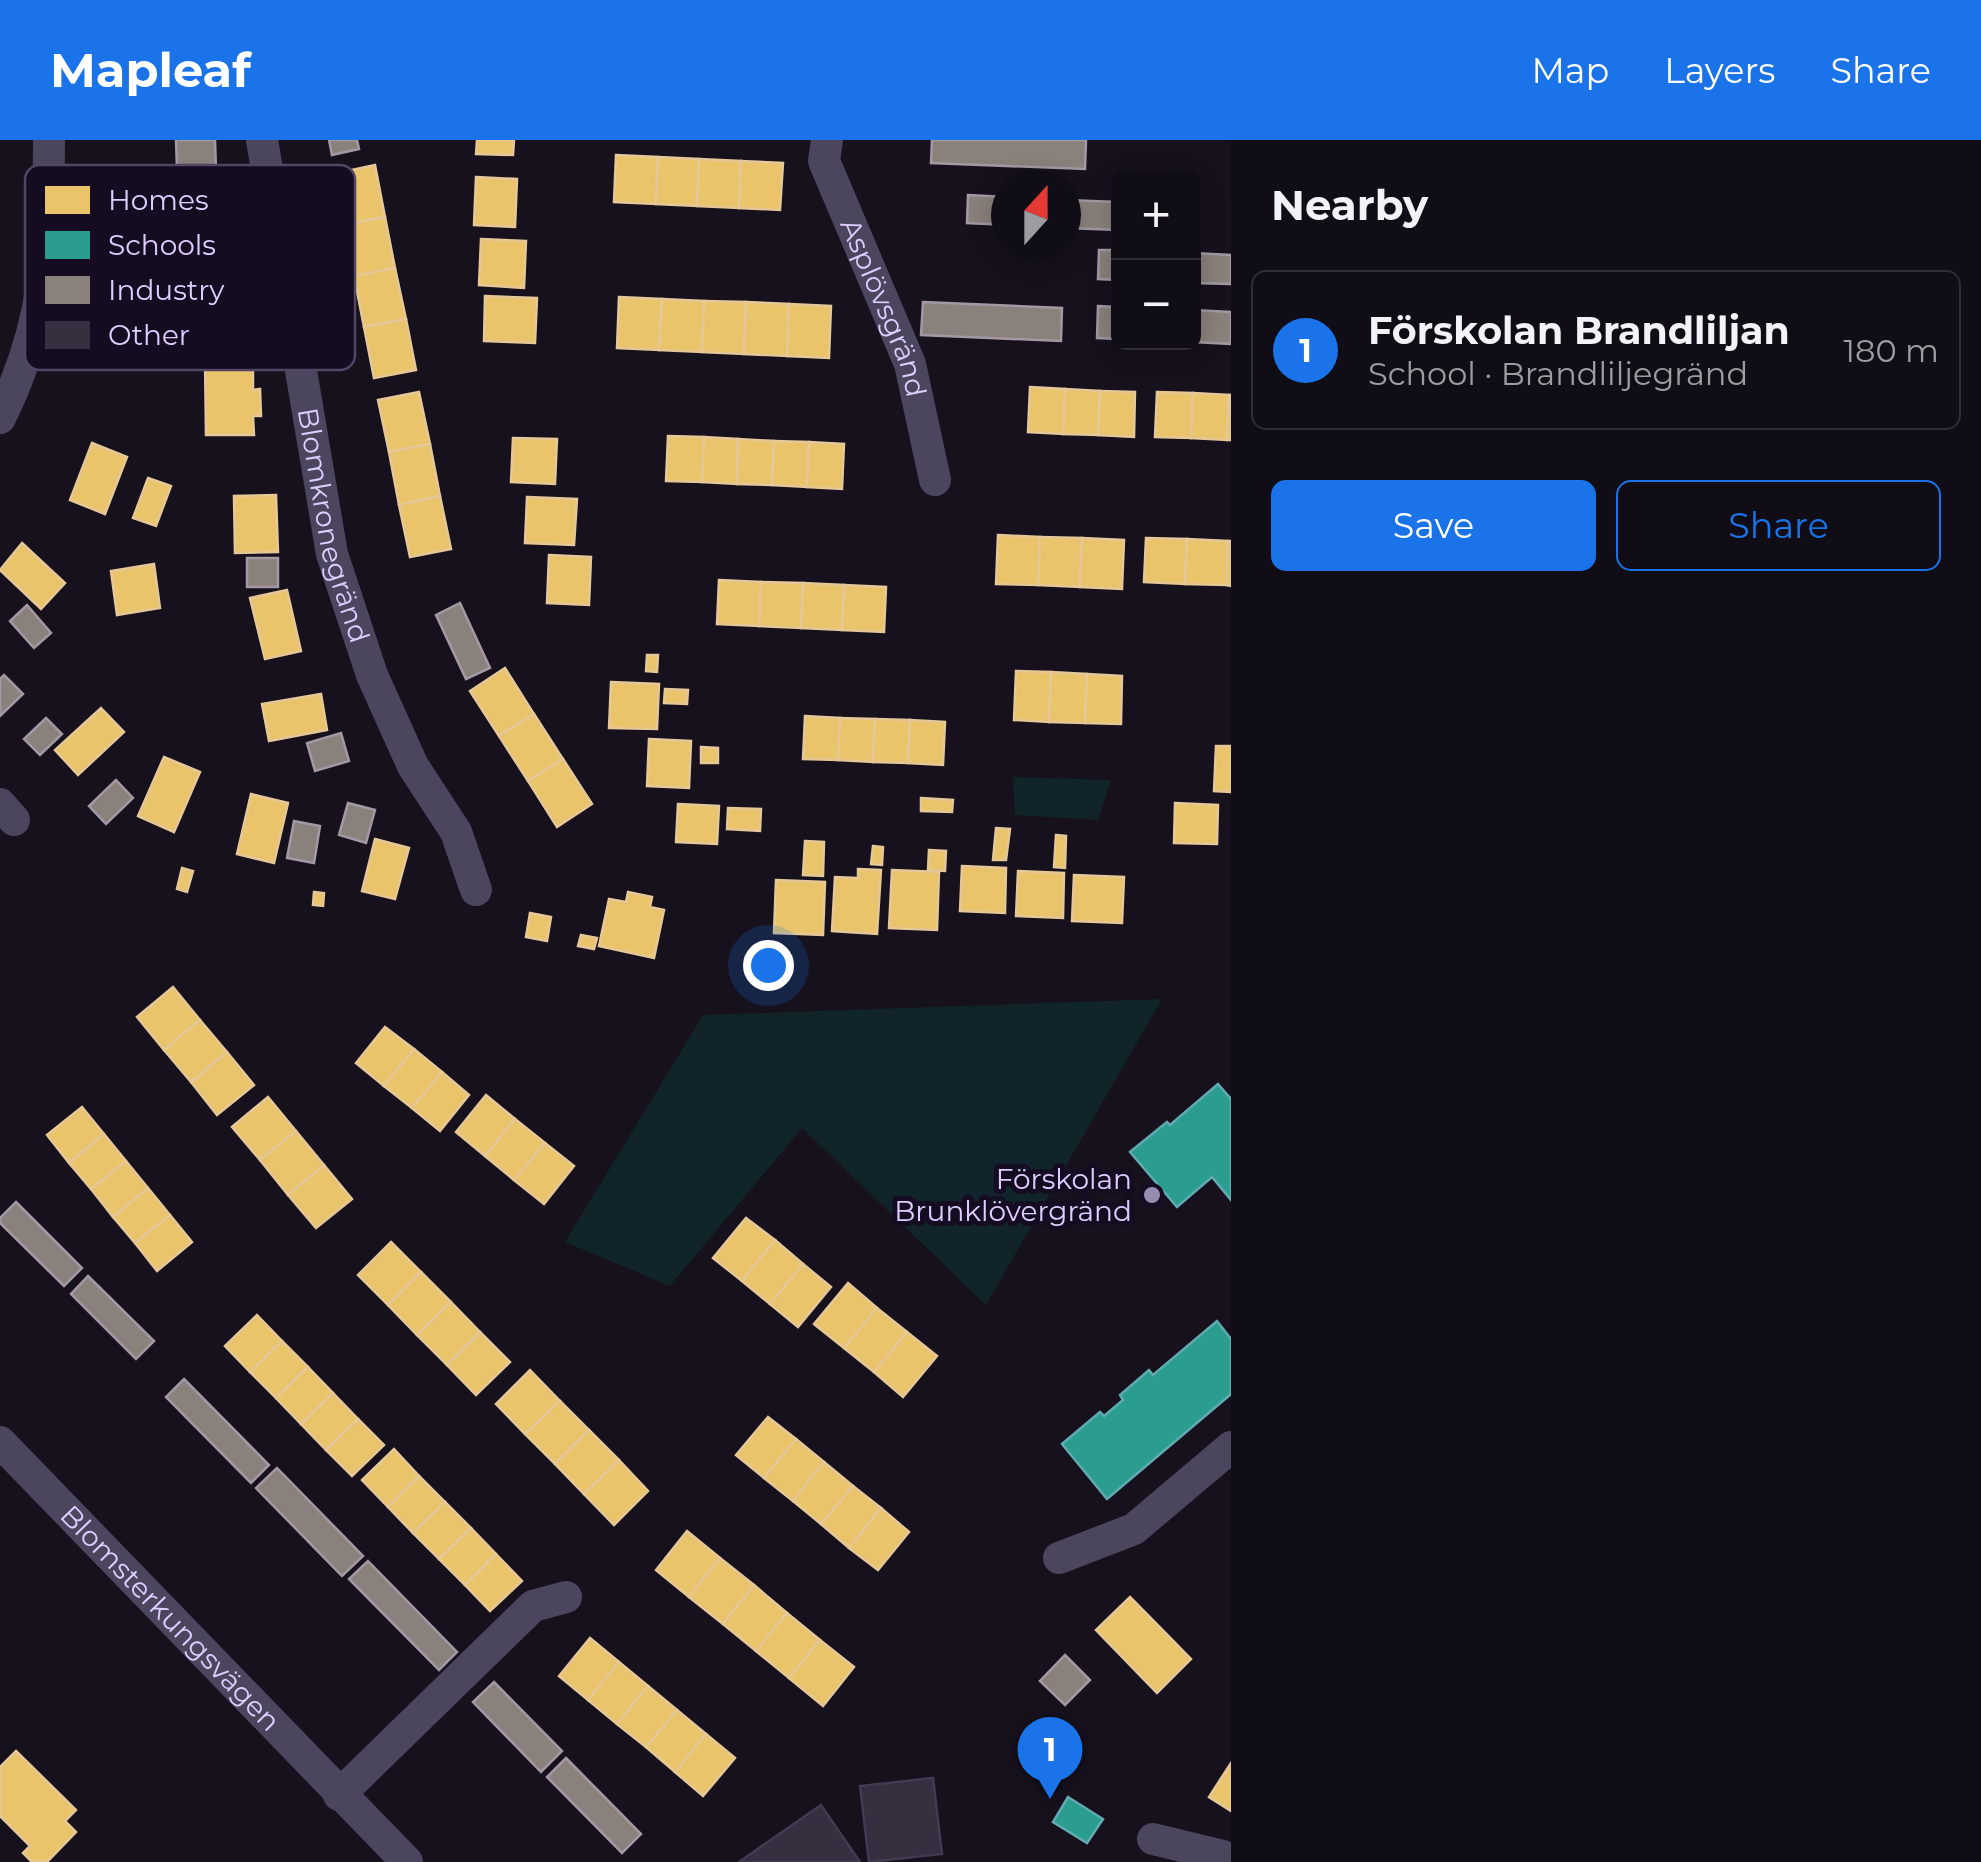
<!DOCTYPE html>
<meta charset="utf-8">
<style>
body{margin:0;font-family:Montserrat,sans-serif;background:#19161f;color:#f1f3f6}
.controls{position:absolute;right:30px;top:30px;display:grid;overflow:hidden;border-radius:15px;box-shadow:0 5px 25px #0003}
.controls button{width:90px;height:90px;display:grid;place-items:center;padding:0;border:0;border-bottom:2px solid #302d35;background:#100d16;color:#f1f3f6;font:50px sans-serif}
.compass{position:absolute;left:991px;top:30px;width:90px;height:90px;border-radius:50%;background:#100d16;box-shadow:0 5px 25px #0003;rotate:21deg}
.you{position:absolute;left:768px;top:825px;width:35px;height:35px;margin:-25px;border:8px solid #fff;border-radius:50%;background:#1a73e8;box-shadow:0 0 0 15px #1a73e833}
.badge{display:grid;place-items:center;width:65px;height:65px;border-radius:50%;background:#1a73e8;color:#fff;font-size:32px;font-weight:700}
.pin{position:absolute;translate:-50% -82px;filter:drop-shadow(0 2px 5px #0008)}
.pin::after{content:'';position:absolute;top:52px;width:35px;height:30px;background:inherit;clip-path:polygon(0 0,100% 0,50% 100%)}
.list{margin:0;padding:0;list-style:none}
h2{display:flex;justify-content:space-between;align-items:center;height:130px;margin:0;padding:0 40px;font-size:42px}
h2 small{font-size:32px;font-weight:400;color:#9c9ca1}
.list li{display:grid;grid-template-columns:65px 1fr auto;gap:30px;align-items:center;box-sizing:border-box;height:160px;margin:0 20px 20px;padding:0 20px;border:2px solid #302d35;border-radius:15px}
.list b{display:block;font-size:38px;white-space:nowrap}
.list p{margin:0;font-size:32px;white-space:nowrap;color:#9c9ca1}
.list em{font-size:32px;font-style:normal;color:#9c9ca1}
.actions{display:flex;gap:20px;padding:30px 40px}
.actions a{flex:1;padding:22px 0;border:2px solid #1a73e8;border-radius:15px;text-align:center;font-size:35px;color:#1a73e8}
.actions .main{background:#1a73e8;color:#fff}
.map{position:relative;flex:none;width:1231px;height:1722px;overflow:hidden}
header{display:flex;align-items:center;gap:60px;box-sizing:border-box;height:140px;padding:0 50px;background:#1a73e8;color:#fff}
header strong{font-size:48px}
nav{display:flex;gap:55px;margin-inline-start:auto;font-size:35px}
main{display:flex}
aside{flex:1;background:#100d16}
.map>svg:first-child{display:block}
</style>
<header>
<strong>Mapleaf</strong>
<nav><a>Map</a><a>Layers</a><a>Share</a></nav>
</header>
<main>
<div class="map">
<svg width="1231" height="1722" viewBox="0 0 1231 1722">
<rect width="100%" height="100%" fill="#16111d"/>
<!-- green -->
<g fill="#10242a">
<path d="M1013 637 1111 640 1098 680 1015 675Z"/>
<path d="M1162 859 986 1165 802 988 670 1146 565 1102 703 875Z"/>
</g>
<!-- homes -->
<g fill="#e9c46a" stroke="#e6c797" stroke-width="2.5">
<path d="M477 0H514L513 15 476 14Z"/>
<path d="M616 15 658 17 656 64 614 62Z"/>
<path d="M658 17 699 19 697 66 656 64Z"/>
<path d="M699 19 741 21 739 68 697 66Z"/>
<path d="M741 21 783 23 780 70 739 68Z"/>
<path d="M375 25 385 77 343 85 333 34Z"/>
<path d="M476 37 517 39 515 87 474 85Z"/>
<path d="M385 77 395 128 354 136 343 85Z"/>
<path d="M481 99 526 101 524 148 479 145Z"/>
<path d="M395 128 406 179 364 187 354 136Z"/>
<path d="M485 156 537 158 535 203 484 201Z"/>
<path d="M619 157 662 159 659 210 617 208Z"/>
<path d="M662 159 704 161 702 212 659 210Z"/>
<path d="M704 161 746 162 744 214 702 212Z"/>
<path d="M746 162 789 164 787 216 744 214Z"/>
<path d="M789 164 831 166 829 218 787 216Z"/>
<path d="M406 179 416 230 374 238 364 187Z"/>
<path d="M205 219H253V250L260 249 261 276H253L254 295H206Z"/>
<path d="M1030 247 1065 249 1063 294 1028 292Z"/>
<path d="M1065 249 1100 251 1098 295 1063 294Z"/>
<path d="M1100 251 1135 252 1134 297 1098 295Z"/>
<path d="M419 252 430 304 389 312 378 260Z"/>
<path d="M1157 252 1193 253 1191 298 1155 297Z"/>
<path d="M1193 253 1229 255 1227 300 1191 298Z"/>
<path d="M1229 255H1231V300H1227Z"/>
<path d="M668 296 704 297 702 342 666 341Z"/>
<path d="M704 297 738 299 737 344 702 342Z"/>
<path d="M513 298 557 299 555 344 511 342Z"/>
<path d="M738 299 774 301 772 345 737 344Z"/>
<path d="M774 301 809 302 807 347 772 345Z"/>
<path d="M809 302 844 304 842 349 807 347Z"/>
<path d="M92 303 127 317 105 374 70 360Z"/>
<path d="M430 304 440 356 399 365 389 312Z"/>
<path d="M148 338 171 346 156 386 133 378Z"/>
<path d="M276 355 278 412 235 413 234 356Z"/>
<path d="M440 356 451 409 410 417 399 365Z"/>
<path d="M527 357 577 359 574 405 525 403Z"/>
<path d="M998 395 1040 397 1038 445 996 444Z"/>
<path d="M1040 397 1082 398 1080 447 1038 445Z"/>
<path d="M1082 398 1124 400 1122 449 1080 447Z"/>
<path d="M1146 398 1187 399 1185 444 1144 442Z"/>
<path d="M1187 399 1228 401 1226 445 1185 444Z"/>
<path d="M1228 401H1231V446L1226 445Z"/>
<path d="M22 403 65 443 41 469 0 430Z"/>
<path d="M549 415 591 417 589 465 547 463Z"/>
<path d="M154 424 160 468 117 475 111 431Z"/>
<path d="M719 440 761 442 759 486 717 484Z"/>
<path d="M761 442 803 443 801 488 759 486Z"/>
<path d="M803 443 844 445 842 490 801 488Z"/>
<path d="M844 445 886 447 884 492 842 490Z"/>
<path d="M287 450 301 511 265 519 250 458Z"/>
<path d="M647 515H658L657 532 646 531Z"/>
<path d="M505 528 534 574 499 596 470 551Z"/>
<path d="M1016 531 1051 532 1049 582 1014 580Z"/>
<path d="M1051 532 1087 534 1085 583 1049 582Z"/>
<path d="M1087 534 1122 536 1121 584 1085 583Z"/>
<path d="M611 542 659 544 657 589 609 588Z"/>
<path d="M665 549 688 550 687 564 664 563Z"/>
<path d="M321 554 327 590 269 601 262 564Z"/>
<path d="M101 568 124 592 78 635 55 610Z"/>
<path d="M534 574 563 619 528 641 499 596Z"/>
<path d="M805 576 840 578 838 620 803 619Z"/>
<path d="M840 578 875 579 873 622 838 620Z"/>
<path d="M875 579 910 580 908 623 873 622Z"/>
<path d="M910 580 945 582 943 625 908 623Z"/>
<path d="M649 599 691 601 689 648 647 646Z"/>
<path d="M1216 606H1231V652L1214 651Z"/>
<path d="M701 607 718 608V623H701Z"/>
<path d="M164 617 200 632 174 692 138 676Z"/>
<path d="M563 619 592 664 557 687 528 641Z"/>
<path d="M251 654 288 663 274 723 237 714Z"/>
<path d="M921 658 953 660 952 672 921 671Z"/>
<path d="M1175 663 1218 665 1217 704 1174 703Z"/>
<path d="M678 664 719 666 717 704 676 702Z"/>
<path d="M728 668 761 669 760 691 727 689Z"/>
<path d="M996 688 1010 689 1006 720H993Z"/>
<path d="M1056 695 1066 696 1065 728 1054 727Z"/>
<path d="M375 699 409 708 395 759 362 751Z"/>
<path d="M805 701 824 702 823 736 803 735Z"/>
<path d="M873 706 883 707 882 725 871 724Z"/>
<path d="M929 710 946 711 945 731 928 730Z"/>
<path d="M962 726 1006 728 1005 773 960 771Z"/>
<path d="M182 728 193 731 187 752 177 749Z"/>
<path d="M858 729 881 730 877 794 832 791 835 737 858 738Z"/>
<path d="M892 730 939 732 937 790 889 788Z"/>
<path d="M1018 731 1064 733 1063 778 1016 776Z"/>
<path d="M1074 735 1124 737 1122 783 1072 781Z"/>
<path d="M776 740 825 742 823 795 774 793Z"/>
<path d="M314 752 324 753 323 766 313 765Z"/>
<path d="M628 752 652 757 650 767 664 770 654 818 599 806 609 759 626 762Z"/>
<path d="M530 773 551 777 547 801 526 797Z"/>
<path d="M581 795 597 798 594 809 578 806Z"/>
<path d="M173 847 200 880 164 910 137 877Z"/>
<path d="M200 880 227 912 191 942 164 910Z"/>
<path d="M385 887 414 909 384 946 356 923Z"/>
<path d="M414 909 442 932 412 968 384 946Z"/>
<path d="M227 912 254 945 217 975 191 942Z"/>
<path d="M442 932 469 955 440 991 412 968Z"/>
<path d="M486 955 515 979 485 1016 456 992Z"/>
<path d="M268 957 296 991 260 1020 232 987Z"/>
<path d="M82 967 104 994 69 1023 47 995Z"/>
<path d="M515 979 545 1003 514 1040 485 1016Z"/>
<path d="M296 991 324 1025 288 1055 260 1020Z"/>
<path d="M104 994 126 1021 91 1049 69 1023Z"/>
<path d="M545 1003 574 1026 544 1064 514 1040Z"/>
<path d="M126 1021 148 1048 113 1077 91 1049Z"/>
<path d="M324 1025 352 1059 316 1088 288 1055Z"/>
<path d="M148 1048 170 1075 135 1103 113 1077Z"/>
<path d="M170 1075 192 1102 157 1131 135 1103Z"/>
<path d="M746 1078 775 1100 742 1141 713 1118Z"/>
<path d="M775 1100 803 1124 770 1164 742 1141Z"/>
<path d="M391 1102 421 1132 388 1165 358 1135Z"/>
<path d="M803 1124 831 1147 798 1187 770 1164Z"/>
<path d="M421 1132 451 1162 417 1195 388 1165Z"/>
<path d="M848 1143 877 1168 844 1208 814 1184Z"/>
<path d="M451 1162 480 1192 447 1225 417 1195Z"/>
<path d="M877 1168 907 1192 874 1232 844 1208Z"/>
<path d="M257 1175 282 1201 250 1232 225 1206Z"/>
<path d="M480 1192 510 1222 476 1255 447 1225Z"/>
<path d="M907 1192 937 1216 903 1257 874 1232Z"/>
<path d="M282 1201 308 1227 276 1258 250 1232Z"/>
<path d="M308 1227 333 1253 301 1284 276 1258Z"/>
<path d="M530 1230 560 1261 525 1294 496 1264Z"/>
<path d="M333 1253 358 1279 326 1310 301 1284Z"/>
<path d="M560 1261 589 1290 555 1324 525 1294Z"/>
<path d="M768 1277 796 1299 764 1338 736 1315Z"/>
<path d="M358 1279 384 1305 352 1336 326 1310Z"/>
<path d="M589 1290 619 1320 584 1354 555 1324Z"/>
<path d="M796 1299 824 1322 793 1361 764 1338Z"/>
<path d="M394 1309 419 1336 388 1367 362 1340Z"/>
<path d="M619 1320 648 1351 614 1385 584 1354Z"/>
<path d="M824 1322 853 1346 821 1384 793 1361Z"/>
<path d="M419 1336 445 1362 413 1393 388 1367Z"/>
<path d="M853 1346 881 1368 849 1408 821 1384Z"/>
<path d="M445 1362 471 1388 439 1419 413 1393Z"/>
<path d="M881 1368 909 1392 878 1430 849 1408Z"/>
<path d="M471 1388 496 1414 465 1445 439 1419Z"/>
<path d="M687 1391 720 1418 689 1457 656 1430Z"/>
<path d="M496 1414 522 1441 490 1471 465 1445Z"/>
<path d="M720 1418 754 1445 723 1484 689 1457Z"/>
<path d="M754 1445 787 1473 756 1511 723 1484Z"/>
<path d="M1130 1457 1191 1519 1157 1553 1096 1490Z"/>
<path d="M787 1473 820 1500 789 1538 756 1511Z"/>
<path d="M590 1498 619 1522 588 1560 559 1536Z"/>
<path d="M820 1500 854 1527 823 1566 789 1538Z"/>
<path d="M619 1522 648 1546 617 1584 588 1560Z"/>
<path d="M648 1546 677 1570 646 1607 617 1584Z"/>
<path d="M677 1570 706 1594 675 1632 646 1607Z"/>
<path d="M706 1594 735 1618 703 1656 675 1632Z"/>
<path d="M16 1611 76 1670 65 1681 76 1692 47 1722H32L23 1713 30 1706 0 1676V1627Z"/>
<path d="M1231 1623V1671L1209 1657Z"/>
</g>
<!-- schools -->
<g fill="#2a9d8f" stroke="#60abb1" stroke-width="2.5">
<path d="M1218 944 1231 959V1060L1212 1037 1177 1067 1130 1012 1167 982 1170 985Z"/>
<path d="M1217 1181 1231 1199V1254L1107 1359 1062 1304 1100 1272 1104 1276 1123 1260 1120 1255 1149 1230 1153 1235Z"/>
<path d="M1068 1657 1103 1679 1087 1703 1053 1682Z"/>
</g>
<!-- industry -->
<g fill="#8a817c" stroke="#a398a3" stroke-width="2.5">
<path d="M176 0H215L216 29 177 30Z"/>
<path d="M329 0H357L359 9 332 15Z"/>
<path d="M932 0H1086L1085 29 931 23Z"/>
<path d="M968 55 1006 57V85L967 83Z"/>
<path d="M1066 60 1118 62V90L1066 88Z"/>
<path d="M1099 110H1118V140L1098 139Z"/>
<path d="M1194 113 1231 115V144L1194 143Z"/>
<path d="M923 162 1062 168 1061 201 921 195Z"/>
<path d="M1098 166 1118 167V199L1097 198Z"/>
<path d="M1194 170 1231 172V204L1194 202Z"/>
<rect x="247" y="418" width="31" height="29"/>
<path d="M460 463 490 528 466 539 436 475Z"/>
<path d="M27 465 51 493 34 508 10 481Z"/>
<path d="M4 535 23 554 0 576V539Z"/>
<path d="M46 578 62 594 40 615 24 599Z"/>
<path d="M341 593 349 621 315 631 307 603Z"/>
<path d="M116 640 133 658 106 684 89 666Z"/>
<path d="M348 663 375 670 366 703 339 695Z"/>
<path d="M294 681 320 686 314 723 287 718Z"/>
<path d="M16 1062 82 1128 64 1146 0 1083V1078Z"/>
<path d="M88 1136 154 1201 136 1219 71 1154Z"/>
<path d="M184 1239 269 1325 251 1343 166 1257Z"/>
<path d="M277 1328 363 1416 342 1436 256 1348Z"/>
<path d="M368 1421 457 1512 439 1530 349 1439Z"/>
<path d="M1065 1515 1090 1540 1065 1565 1040 1541Z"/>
<path d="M494 1542 562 1611 541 1632 473 1562Z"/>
<path d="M566 1618 641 1694 622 1713 547 1637Z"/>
</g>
<!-- building -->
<g fill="#352f3f" stroke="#443a51" stroke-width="2.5">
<path d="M933 1638 942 1714 869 1722 860 1646Z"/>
<path d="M821 1665 860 1722H739Z"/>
</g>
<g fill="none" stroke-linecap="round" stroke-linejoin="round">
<!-- street -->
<g stroke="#4c455e" stroke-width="32">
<path id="s1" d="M262 0 332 414 372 535 413 626 456 692 476 750"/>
<path id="s2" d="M827 0 824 21 910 224 935 340"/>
<path d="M0 278C49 178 48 107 49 0"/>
<path d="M0 664 14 680"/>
<path id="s3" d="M0 1302 407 1722"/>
<path d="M1059 1418 1134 1389 1231 1307"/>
<path d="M339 1655 533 1466 566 1457"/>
<path d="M1153 1699 1223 1716 1230 1722"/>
</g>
</g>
<!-- markers -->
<circle fill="#988bb0" stroke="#150c22" stroke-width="4" cx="1152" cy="1055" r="10"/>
<g text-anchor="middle" stroke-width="10" stroke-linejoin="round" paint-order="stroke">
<!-- street labels -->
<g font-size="28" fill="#decdff" stroke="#150c22">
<text dy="10" stroke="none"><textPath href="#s2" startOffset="180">Asplövsgränd</textPath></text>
<text dy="10" stroke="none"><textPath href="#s1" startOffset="392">Blomkronegränd</textPath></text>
<text dy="10" stroke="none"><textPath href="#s3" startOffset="245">Blomsterkungsvägen</textPath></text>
</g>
<!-- poi labels -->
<g font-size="28" fill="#decdff" stroke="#150c22" text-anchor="end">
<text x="1132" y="1049">Förskolan<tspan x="1132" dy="32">Brunklövergränd</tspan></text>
</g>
</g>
<!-- legend -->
<rect x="25" y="25" width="330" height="205" rx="15" fill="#150c22" stroke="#514664" stroke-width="2.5"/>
<rect x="45" y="46" width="45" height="28" fill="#e9c46a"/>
<rect x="45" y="91" width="45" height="28" fill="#2a9d8f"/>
<rect x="45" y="136" width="45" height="28" fill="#8a817c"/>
<rect x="45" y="181" width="45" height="28" fill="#352f3f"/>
<g font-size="28" fill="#decdff">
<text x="108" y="70">Homes</text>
<text x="108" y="115">Schools</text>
<text x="108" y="160">Industry</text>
<text x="108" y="205">Other</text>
</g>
</svg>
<div class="controls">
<button>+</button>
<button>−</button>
</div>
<svg class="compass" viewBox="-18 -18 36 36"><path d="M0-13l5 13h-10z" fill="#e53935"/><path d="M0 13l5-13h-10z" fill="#9c9ca1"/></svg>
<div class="you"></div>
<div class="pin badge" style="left:1050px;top:1659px">1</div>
</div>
<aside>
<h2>Nearby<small></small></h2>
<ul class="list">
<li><span class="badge">1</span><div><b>Förskolan Brandliljan</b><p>School · Brandliljegränd</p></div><em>180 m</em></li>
</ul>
<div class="actions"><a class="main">Save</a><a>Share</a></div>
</aside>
</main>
